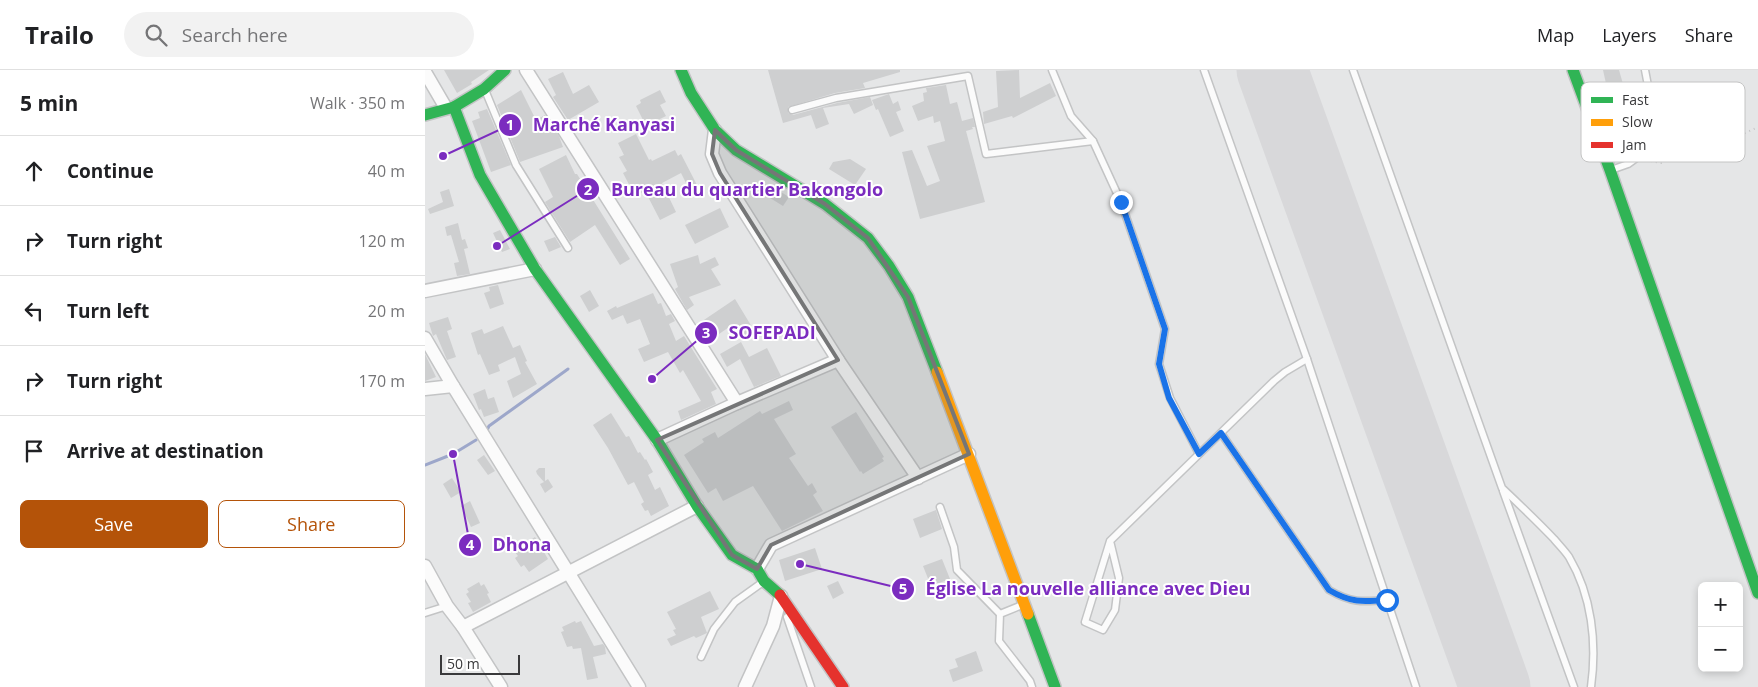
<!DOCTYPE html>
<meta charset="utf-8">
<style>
body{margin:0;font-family:"Open Sans",sans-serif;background:#f2f2f2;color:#202124}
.controls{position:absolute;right:15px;bottom:15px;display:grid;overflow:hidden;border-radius:8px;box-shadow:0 2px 8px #0003}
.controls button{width:45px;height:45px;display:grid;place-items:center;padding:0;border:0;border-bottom:1px solid #e0e0e0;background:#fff;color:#202124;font:25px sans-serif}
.scale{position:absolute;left:15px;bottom:12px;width:80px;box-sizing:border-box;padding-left:5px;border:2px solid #39393b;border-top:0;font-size:14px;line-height:18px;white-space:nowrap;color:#39393b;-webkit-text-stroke:4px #fff;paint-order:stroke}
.stop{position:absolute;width:15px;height:15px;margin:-11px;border:4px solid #1a73e8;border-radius:50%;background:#fff}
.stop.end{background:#1a73e8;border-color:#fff;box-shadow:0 1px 5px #0008}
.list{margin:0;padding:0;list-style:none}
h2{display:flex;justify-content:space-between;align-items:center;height:65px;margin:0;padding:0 20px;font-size:21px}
h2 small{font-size:16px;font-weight:400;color:#757577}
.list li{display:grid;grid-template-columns:32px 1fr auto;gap:15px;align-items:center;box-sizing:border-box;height:70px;padding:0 20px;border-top:1px solid #e0e0e0}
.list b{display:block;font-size:19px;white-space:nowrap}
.list em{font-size:16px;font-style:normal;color:#757577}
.actions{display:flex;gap:10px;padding:15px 20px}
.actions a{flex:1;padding:11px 0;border:1px solid #b45309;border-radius:8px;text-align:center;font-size:18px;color:#b45309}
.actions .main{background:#b45309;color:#fff}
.icon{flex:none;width:28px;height:28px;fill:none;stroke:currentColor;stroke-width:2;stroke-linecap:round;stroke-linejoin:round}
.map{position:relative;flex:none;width:1333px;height:617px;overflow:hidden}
header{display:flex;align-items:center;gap:30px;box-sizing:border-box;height:70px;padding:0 25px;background:#fff;border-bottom:1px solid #e0e0e0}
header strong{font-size:24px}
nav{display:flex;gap:28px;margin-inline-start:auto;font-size:18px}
.search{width:350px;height:45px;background:#f2f2f2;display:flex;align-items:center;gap:12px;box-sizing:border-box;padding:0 18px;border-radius:28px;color:#757577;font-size:19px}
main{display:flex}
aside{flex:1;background:#fff}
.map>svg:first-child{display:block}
</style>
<header>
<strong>Trailo</strong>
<div class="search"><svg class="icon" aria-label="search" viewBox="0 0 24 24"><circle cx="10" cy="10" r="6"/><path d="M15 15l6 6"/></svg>Search here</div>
<nav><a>Map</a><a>Layers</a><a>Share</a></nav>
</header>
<main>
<aside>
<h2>5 min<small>Walk · 350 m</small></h2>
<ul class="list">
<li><svg class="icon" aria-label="ahead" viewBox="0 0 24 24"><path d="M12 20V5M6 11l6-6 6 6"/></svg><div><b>Continue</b></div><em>40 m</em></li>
<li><svg class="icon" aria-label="right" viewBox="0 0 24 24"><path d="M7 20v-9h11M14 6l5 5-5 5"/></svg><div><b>Turn right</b></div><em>120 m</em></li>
<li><svg class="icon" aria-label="left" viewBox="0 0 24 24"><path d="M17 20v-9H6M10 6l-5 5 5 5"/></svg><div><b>Turn left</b></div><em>20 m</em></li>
<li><svg class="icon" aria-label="right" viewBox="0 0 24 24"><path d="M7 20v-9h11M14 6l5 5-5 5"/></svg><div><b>Turn right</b></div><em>170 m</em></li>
<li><svg class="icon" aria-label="arrive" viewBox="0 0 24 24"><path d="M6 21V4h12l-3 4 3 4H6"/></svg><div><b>Arrive at destination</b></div></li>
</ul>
<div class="actions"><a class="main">Save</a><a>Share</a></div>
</aside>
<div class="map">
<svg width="1333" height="617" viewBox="0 0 1333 617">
<rect width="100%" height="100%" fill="#e5e6e7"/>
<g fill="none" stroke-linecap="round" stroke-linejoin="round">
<!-- stream -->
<g stroke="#9da7ca" stroke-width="3">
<path d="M61 362 64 356 143 299"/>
<path d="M0 395 28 384 51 370"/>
</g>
<!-- runway -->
<path stroke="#d8d8da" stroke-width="71" d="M847 0 1070 617"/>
</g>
<!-- building -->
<g fill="#cecfd0">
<path d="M19 0H64L46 12 47 14 32 23Z"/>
<path d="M343 0H475V2L438 13 440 18 410 23 363 37V43L368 45 412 33 445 27 448 35 429 44 424 34 398 38 404 54 391 59 386 45 358 53Z"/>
<path d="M594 0 595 28 625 13 631 26 588 48 587 46 559 54 558 42 573 37 571 1Z"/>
<path d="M1178 0H1194L1198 14 1182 18Z"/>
<path d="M138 2 148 24 164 15 174 32 143 50 128 27 131 25 123 9Z"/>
<path d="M521 15 525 34 532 32 537 51 548 48 550 57H547L548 59 541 61 560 132 495 149 477 82 487 80 502 116 515 111 502 76 520 71 515 51 509 53 508 46 493 51 487 36 499 31 498 23 502 22 501 18Z"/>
<path d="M96 20 111 50 120 45 134 66 138 77 95 92 72 35Z"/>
<path d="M235 20 241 32 235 35 241 46 221 56 211 36 216 33 215 30Z"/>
<path d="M464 24 468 34 473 31 476 40 471 42 479 61 465 67 453 39 451 40 447 30Z"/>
<path d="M62 39 86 95 66 102 47 51 55 48 53 42Z"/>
<path d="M211 64 224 90 226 89 227 91 250 80 253 86 256 84 272 115 264 119 256 103 237 113 251 142 235 150 220 121 210 126 198 103 202 101 194 87 199 85 193 73Z"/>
<path d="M141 85 150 104H152L205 189 195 195 170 155 145 172 120 132 128 127 114 99Z"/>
<path d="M425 89 441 99 430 115 404 99 408 92Z"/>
<path d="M343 114 364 127 358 136 337 123Z"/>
<path d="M24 119 29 136 5 144 3 139 18 132 15 122Z"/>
<path d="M295 138 304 157 270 174 260 155Z"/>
<path d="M33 153 37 170 40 169 43 178 39 179 45 204 32 206 29 193 34 192 26 165 22 166 20 157Z"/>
<path d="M75 160 85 179 77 182 68 163Z"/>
<path d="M130 167 136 177 124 182 119 171Z"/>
<path d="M273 185 275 194 290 187 294 195 286 199 296 215 264 227 269 235 262 240 250 219 253 217 245 194Z"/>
<path d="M73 215 79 234 65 239 59 223 65 221 64 217Z"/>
<path d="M165 220 174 236 164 242 155 226Z"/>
<path d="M228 223 233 234 236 233 241 246 246 244 250 251 244 254 251 271 259 266 292 319 286 322 291 334 256 350 253 341 276 331 258 300 255 303 243 282 219 292 213 279 225 274 215 249 202 254 198 245 187 250 182 241 191 236 192 238Z"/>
<path d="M310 229 330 262 316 270 307 255 284 271 273 254Z"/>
<path d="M23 247 27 259 22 261 31 287 22 290 11 264 8 266 4 253Z"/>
<path d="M78 256 88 278 95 275 102 291 100 292 112 314 88 328 82 311 96 304 90 287 73 295 75 301 64 305 55 284 53 285 46 263 57 259 59 264Z"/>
<path d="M316 272 324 287 342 278 356 306 329 317 315 289 302 297 295 284Z"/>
<path d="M0 284 11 307 0 311Z"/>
<path d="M60 319 63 329 69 327 74 342 59 347 56 339 54 340 48 324Z"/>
<path d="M364 331 368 340 349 349 371 384 364 388 383 416 387 413 392 422 388 425 398 441 357 461 328 416 298 431 291 418 283 423 259 385 279 372 277 369 290 362 293 368 335 341 337 344Z"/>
<path d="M431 342 459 387 457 388 459 391 438 404 436 401 435 402 406 357Z"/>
<path d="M186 343 201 367 204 366 213 383 215 382 220 390 221 389 228 402 223 405 230 420 235 417 244 436 226 446 223 440 220 441 216 434 219 432 209 412 203 415 183 378 168 355Z"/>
<path d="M59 385 70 401 63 405 52 390Z"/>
<path d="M114 398H120V411L123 409 128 417 120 423 115 414 119 412 112 404 111 401Z"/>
<path d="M27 408 36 422 26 428 18 414Z"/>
<path d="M45 431 55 453 46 457 36 436Z"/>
<path d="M511 440 517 459 495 468 488 449Z"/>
<path d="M110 467 123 489 104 502 99 495 96 497 90 488 93 486 89 481Z"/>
<path d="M390 478 397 499 360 511 354 490Z"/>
<path d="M517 489 525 509 506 516 498 496Z"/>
<path d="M413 511 419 523 408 529 402 516Z"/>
<path d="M54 512 56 516 59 514 64 523 62 524 66 532 48 542 43 533 46 532 41 524 44 522 42 519Z"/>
<path d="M285 521 294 539 276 547 282 563 271 568 269 566 246 576 242 569 251 565 248 560 251 559 242 542Z"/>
<path d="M150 551 151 553 156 551 169 576 178 574 180 577 181 584 168 587 173 608 162 610 156 578 148 579 147 576 142 577 136 562 139 561 137 557Z"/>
<path d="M551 581 558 601 528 612 524 600 533 597 530 589Z"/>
</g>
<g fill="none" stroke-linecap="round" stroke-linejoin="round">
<!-- lane casing -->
<g stroke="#c3c4c5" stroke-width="9">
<g id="lane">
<path d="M627 0 646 46 668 71 696 132 740 259 734 294 745 328 774 384"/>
<path d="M779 0 882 289 991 617"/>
<path d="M928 0 1077 418C1095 435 1112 451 1129 469 1134 475 1140 481 1144 487 1167 526 1172 573 1166 617"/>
<path d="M60 20 91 95 143 178"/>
<path d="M367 40 411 28 543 6 561 84 668 71"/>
<path d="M1186 100 1203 94 1214 86 1224 67 1228 42 1220 0"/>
<path d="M796 363 904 520C926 533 937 532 962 530"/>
<path d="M1078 421 1149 617"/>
<path d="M515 437 529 477 532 500 575 544"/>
<path d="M685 471 694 508 690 540 678 560 660 552 685 471 849 311 860 302 882 289"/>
<path d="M597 535 575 544 574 571 605 611 607 617"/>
<path d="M0 543 22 536"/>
<path d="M362 547 386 617"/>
<path d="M276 587 289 559 310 532 338 512"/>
</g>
</g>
<!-- street casing -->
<g stroke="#c3c4c5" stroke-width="15">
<g id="street">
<path d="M101 0 312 333"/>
<path d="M0 2 21 38"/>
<path d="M290 60 287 84 295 103 413 290 493 408"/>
<path d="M0 221 110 199"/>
<path d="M0 268 28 316 214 617"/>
<path d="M0 319 28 316"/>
<path d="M232 370 312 333 413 290"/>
<path d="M0 496 22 536 38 557 76 617"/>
<path d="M332 499 346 475 544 384"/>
<path d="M38 557 272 436"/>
<path d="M320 617 348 556 356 526"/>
</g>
</g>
<!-- fast casing -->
<g stroke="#c3c4c5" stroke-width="14">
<g id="fast">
<path d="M256 0 266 23 290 60 311 80 400 134 443 168 464 196 483 227 512 302"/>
<path d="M1148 0 1185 100 1333 523"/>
<path d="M29 37 55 105 110 199 232 370 272 436 307 485 332 499 339 511 355 525"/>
<path d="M0 45 29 37 59 19 80 0"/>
<path d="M603 544 630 617"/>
</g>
</g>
<!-- slow casing -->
<g stroke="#c3c4c5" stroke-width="14">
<path id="slow" d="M512 302 603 544"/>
</g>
<!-- jam casing -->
<g stroke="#c3c4c5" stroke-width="14">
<path id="jam" d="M355 525 418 617"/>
</g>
<!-- path -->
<path stroke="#c5c5c6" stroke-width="2" stroke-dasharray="1 4" stroke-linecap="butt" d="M1221 90 1236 93 1267 76 1314 66 1333 57"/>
<!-- lane -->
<use href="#lane" stroke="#fbfbfb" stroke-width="6"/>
<!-- street -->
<use href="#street" stroke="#fbfbfb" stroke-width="12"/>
<!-- fast -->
<use href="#fast" stroke="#30b455" stroke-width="11"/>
<!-- slow -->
<use href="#slow" stroke="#ff9f0a" stroke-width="11"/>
<!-- jam -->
<use href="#jam" stroke="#e5322d" stroke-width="11"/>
</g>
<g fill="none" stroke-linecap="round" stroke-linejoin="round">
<!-- route -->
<path stroke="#1a73e8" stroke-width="6" d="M696 132 740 259 734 294 744 328 774 384 796 363 904 520C926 533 937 532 962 530"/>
</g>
<!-- marked area -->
<path fill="#757677" fill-opacity="0.2" stroke="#757677" stroke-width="4" stroke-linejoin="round" d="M290 60 311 80 400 134 443 168 483 227 544 384 346 475 332 499 307 485 232 370 413 290 295 103 287 84Z"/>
<!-- legend -->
<rect x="1156" y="12" width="164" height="80" rx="8" fill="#fff" stroke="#c4c4c4" stroke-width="1"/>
<rect x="1166" y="27" width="22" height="6" fill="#30b455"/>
<rect x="1166" y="49" width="22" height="7" fill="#ff9f0a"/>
<rect x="1166" y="72" width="22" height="6" fill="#e5322d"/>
<g font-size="14" fill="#39393b">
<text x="1197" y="35">Fast</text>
<text x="1197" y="57">Slow</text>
<text x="1197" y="80">Jam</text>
</g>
<!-- callouts -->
<path fill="none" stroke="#7b2cbf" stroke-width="2" d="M18 86L85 55M72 176L163 119M227 309L281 263M28 384L45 475M375 494L478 519"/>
<g fill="#7b2cbf" stroke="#fff" stroke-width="2">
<circle cx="18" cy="86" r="5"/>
<circle cx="72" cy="176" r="5"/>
<circle cx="227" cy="309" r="5"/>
<circle cx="28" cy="384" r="5"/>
<circle cx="375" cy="494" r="5"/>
<circle cx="85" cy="55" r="12"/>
<circle cx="163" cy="119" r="12"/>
<circle cx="281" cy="263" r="12"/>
<circle cx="45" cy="475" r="12"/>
<circle cx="478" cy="519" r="12"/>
</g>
<g font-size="15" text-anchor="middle" font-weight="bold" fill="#fff">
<text x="85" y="60">1</text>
<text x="163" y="125">2</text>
<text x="281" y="268">3</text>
<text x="45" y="480">4</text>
<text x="478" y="524">5</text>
</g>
<g font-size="18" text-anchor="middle" font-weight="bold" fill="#7b2cbf" stroke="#fff" stroke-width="4" stroke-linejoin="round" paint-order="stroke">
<text x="179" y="61">Marché Kanyasi</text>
<text x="322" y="126">Bureau du quartier Bakongolo</text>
<text x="347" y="269">SOFEPADI</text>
<text x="97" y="481">Dhona</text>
<text x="663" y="525">Église La nouvelle alliance avec Dieu</text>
</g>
</svg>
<div class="controls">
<button>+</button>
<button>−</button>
</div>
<div class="scale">50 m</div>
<div class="stop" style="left:962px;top:530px"></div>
<div class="stop end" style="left:696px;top:132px"></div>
</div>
</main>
